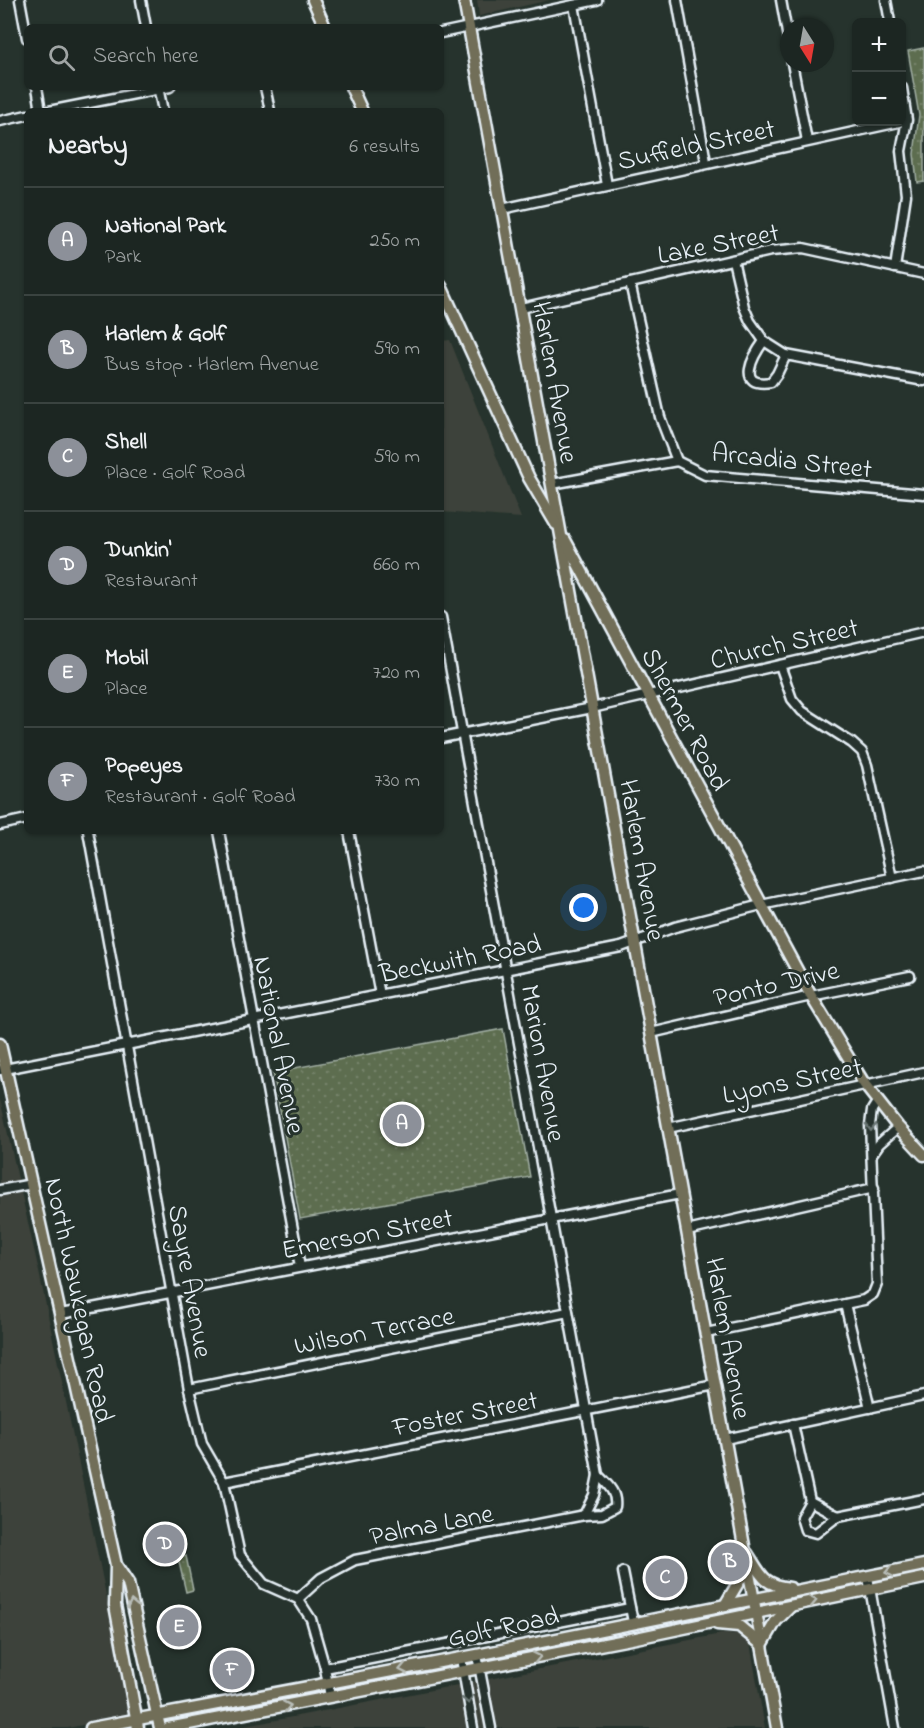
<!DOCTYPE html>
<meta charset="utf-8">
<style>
body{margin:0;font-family:"Indie Flower",sans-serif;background:#252e2a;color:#f1f3f6}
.controls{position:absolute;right:18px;top:18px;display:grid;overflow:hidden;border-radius:9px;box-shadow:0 2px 4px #0004}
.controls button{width:54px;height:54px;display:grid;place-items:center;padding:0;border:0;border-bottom:2px solid #3a4340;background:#1c2622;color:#f1f3f6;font:30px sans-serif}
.compass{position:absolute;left:780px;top:18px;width:54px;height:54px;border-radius:50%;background:#1c2622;box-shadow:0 2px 4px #0004;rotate:169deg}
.you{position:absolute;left:584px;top:908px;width:21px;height:21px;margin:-15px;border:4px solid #fff;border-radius:50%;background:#1a73e8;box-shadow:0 0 0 9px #1a73e833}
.badge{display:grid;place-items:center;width:39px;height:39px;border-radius:50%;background:#8c9099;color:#fff;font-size:20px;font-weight:700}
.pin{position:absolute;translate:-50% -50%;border:3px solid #fff;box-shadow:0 2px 6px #0006}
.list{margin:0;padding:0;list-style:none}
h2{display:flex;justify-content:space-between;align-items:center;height:78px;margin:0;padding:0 24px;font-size:26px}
h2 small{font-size:20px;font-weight:400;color:#a0a5a5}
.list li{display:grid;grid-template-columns:39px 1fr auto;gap:18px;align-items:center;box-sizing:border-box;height:108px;padding:0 24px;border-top:2px solid #3a4340}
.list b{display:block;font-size:22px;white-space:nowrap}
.list p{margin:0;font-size:20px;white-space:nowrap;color:#a0a5a5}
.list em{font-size:20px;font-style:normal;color:#a0a5a5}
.icon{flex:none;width:33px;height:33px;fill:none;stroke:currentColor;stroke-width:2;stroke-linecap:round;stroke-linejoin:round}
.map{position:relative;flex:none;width:924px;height:1728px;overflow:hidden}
.search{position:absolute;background:#1c2622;box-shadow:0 2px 4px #0004;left:24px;top:24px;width:420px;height:66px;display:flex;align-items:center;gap:15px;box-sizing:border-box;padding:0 21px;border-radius:9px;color:#a0a5a5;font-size:22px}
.panel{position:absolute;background:#1c2622;box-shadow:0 2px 4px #0004;left:24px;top:108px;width:420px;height:726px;border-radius:9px}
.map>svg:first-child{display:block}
</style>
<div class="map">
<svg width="924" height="1728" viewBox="0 0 924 1728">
<defs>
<pattern id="green-dots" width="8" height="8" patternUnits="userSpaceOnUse" patternTransform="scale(1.5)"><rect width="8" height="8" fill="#5d6d4f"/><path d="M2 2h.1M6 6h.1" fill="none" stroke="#748269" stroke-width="1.8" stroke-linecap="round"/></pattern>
</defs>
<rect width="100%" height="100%" fill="#26332d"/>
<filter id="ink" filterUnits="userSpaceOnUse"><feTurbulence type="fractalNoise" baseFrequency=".0167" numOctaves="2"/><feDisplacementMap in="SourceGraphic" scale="12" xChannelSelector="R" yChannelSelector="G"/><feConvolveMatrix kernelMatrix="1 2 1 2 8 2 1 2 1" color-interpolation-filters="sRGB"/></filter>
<g filter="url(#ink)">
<!-- built -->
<g fill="#3c423a">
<path d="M477 0H550L479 16Z"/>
<path d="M450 340 521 518 441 512V341Z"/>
<path d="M0 1099 38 1267 131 1715 68 1728H0Z"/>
<path d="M726 1633 742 1634 750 1643 765 1728H235Z"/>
</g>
<!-- green -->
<g fill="url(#green-dots)" stroke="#a2afa4" stroke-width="1.5">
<path d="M924 48V181L917 182 914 154 919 115 908 51Z"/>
<path d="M503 1029 530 1177 300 1219 273 1072Z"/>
<path d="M186 1556 193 1590 186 1592 178 1558Z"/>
</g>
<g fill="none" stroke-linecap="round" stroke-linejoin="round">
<!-- minor casing -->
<g stroke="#e8f1f8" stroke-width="13">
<g id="minor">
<path d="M20 0 27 38"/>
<path d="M141 0 146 27"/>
<path d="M677 0 706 162"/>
<path d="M781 0 789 44"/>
<path d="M886 0 890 22"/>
<path d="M574 5 607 185"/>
<path d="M441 33 597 0"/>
<path d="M792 63 807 141"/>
<path d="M37 87 41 111"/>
<path d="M158 87 163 111"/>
<path d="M265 87 270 111"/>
<path d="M49 111 170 87"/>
<path d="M0 121 27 115"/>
<path d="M502 209 899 122"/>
<path d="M733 260 744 307 750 321 764 341 786 355 924 381"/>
<path d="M895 268 906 195 901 151 907 120 902 88"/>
<path d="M630 283 660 417 677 461"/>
<path d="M521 308 771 251 803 248 924 274"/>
<path d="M764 341C753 356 735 388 771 382L777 374 786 355"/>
<path d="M552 484 677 461 705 475 924 494"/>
<path d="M441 617 598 1475 594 1495 584 1515"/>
<path d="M780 665 792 699 802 711 852 743 862 752 867 765 892 878"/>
<path d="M441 738 592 708 924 632"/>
<path d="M0 825 27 819"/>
<path d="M88 831 189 1389 202 1444 224 1482 240 1555 264 1584 298 1599 311 1619 325 1668 330 1697"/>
<path d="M219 831 300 1267"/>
<path d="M349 831 380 995"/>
<path d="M651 1033 811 996 910 976"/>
<path d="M0 1070 621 947 675 927 761 905 924 871"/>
<path d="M668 1128 924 1072"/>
<path d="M872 1154 879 1144 898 1127"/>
<path d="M0 1190 32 1184"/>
<path d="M687 1231 874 1188"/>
<path d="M845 1304 870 1408"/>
<path d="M61 1314 680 1194"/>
<path d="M706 1333 864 1300 873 1294 877 1284 870 1125 872 1110 877 1102"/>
<path d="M189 1389 568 1312"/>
<path d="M793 1424 810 1501 838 1516 924 1499"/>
<path d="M725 1439 924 1396"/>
<path d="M224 1482 715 1385"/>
<path d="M810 1501 801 1517 805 1530 816 1533 838 1516"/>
<path d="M623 1572 633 1622"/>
<path d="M868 1577 895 1728"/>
<path d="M298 1599 321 1578 355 1560 584 1515 602 1514 615 1507C617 1492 608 1485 598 1475"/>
<path d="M477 1655 491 1728"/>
<path d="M461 1658 473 1728"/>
<path d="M325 1668 630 1608"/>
</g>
</g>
<!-- major casing -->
<g stroke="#e8f1f8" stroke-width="15">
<g id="major">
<path d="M313 0 325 27"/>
<path d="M464 0 777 1728"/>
<path d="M351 87 362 111"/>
<path d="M441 286 529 478 556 524"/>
<path d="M565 540 811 996 865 1085 898 1127 924 1155"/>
<path d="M0 1044 116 1565 115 1605 138 1728"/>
<path d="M747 1553C761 1575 763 1585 790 1588"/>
<path d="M116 1565 128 1583 160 1728"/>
<path d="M725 1605 741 1578 743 1561"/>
<path d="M717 1624 739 1626 762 1645 776 1621 791 1606"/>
<path d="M91 1728 477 1655 924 1565"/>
<path d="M168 1728 636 1638 924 1578"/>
</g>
</g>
<!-- minor -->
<use href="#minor" stroke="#26332d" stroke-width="8"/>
<!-- major -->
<use href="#major" stroke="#716e59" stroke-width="10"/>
</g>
<!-- one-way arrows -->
<defs><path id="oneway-chevron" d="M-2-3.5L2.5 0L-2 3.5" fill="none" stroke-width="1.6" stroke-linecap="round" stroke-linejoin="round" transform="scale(1.5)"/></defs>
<g stroke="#6a7674">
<use href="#oneway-chevron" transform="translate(871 1127) rotate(91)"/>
<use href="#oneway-chevron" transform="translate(468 1700) rotate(79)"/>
</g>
<g stroke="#b8bdb8">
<use href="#oneway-chevron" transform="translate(889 1572) rotate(168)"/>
<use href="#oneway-chevron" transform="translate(813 1601) rotate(-12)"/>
<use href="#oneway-chevron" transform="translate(132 1604) rotate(-102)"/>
<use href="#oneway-chevron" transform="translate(537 1657) rotate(-11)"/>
<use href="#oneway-chevron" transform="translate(403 1669) rotate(169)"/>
<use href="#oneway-chevron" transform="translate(287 1706) rotate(-10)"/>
</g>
</g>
<g text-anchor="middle" stroke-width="6" stroke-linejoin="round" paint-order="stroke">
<!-- street labels -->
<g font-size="27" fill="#e8f1f8" stroke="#26332d">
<text transform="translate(696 144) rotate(-12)" y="9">Suffield Street</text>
<text transform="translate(718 243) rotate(-11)" y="9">Lake Street</text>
<text transform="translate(556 382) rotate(80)" y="9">Harlem Avenue</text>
<text transform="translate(792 460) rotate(6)" y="9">Arcadia Street</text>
<text transform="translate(784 643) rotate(-13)" y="9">Church Street</text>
<text transform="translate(686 719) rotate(62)" y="9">Shermer Road</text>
<text transform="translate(643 860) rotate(80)" y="9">Harlem Avenue</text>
<text transform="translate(460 958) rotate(-11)" y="9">Beckwith Road</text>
<text transform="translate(776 983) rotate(-13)" y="9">Ponto Drive</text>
<text transform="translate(280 1045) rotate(79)" y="9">National Avenue</text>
<text transform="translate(544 1063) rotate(80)" y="9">Marion Avenue</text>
<text transform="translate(792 1080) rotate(-12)" y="9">Lyons Street</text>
<text transform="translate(367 1233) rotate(-11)" y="9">Emerson Street</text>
<text transform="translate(191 1281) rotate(80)" y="9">Sayre Avenue</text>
<text transform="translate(80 1300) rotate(78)" y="9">North Waukegan Road</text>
<text transform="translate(374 1330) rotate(-11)" y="9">Wilson Terrace</text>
<text transform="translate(729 1338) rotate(80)" y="9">Harlem Avenue</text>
<text transform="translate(465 1413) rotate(-11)" y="9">Foster Street</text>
<text transform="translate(431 1524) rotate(-11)" y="9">Palma Lane</text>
<text transform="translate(503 1626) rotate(-12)" y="9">Golf Road</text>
</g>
</g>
</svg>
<div class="controls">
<button>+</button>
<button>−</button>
</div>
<svg class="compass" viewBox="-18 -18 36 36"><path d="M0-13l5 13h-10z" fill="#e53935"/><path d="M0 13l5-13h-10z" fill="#a0a5a5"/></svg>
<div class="you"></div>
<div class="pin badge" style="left:402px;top:1124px">A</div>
<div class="pin badge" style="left:730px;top:1562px">B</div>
<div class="pin badge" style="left:665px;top:1578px">C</div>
<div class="pin badge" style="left:165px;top:1544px">D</div>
<div class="pin badge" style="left:179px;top:1627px">E</div>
<div class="pin badge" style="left:232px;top:1670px">F</div>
<div class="search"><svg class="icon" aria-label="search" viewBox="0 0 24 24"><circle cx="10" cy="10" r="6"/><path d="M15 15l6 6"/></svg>Search here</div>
<section class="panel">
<h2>Nearby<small>6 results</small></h2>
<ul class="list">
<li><span class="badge">A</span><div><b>National Park</b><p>Park</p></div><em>250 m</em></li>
<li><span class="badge">B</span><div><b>Harlem &amp; Golf</b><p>Bus stop · Harlem Avenue</p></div><em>590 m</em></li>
<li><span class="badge">C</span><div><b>Shell</b><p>Place · Golf Road</p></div><em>590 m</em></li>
<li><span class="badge">D</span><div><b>Dunkin'</b><p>Restaurant</p></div><em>660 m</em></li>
<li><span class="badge">E</span><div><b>Mobil</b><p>Place</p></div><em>720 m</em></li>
<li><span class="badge">F</span><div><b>Popeyes</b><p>Restaurant · Golf Road</p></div><em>730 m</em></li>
</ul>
</section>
</div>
